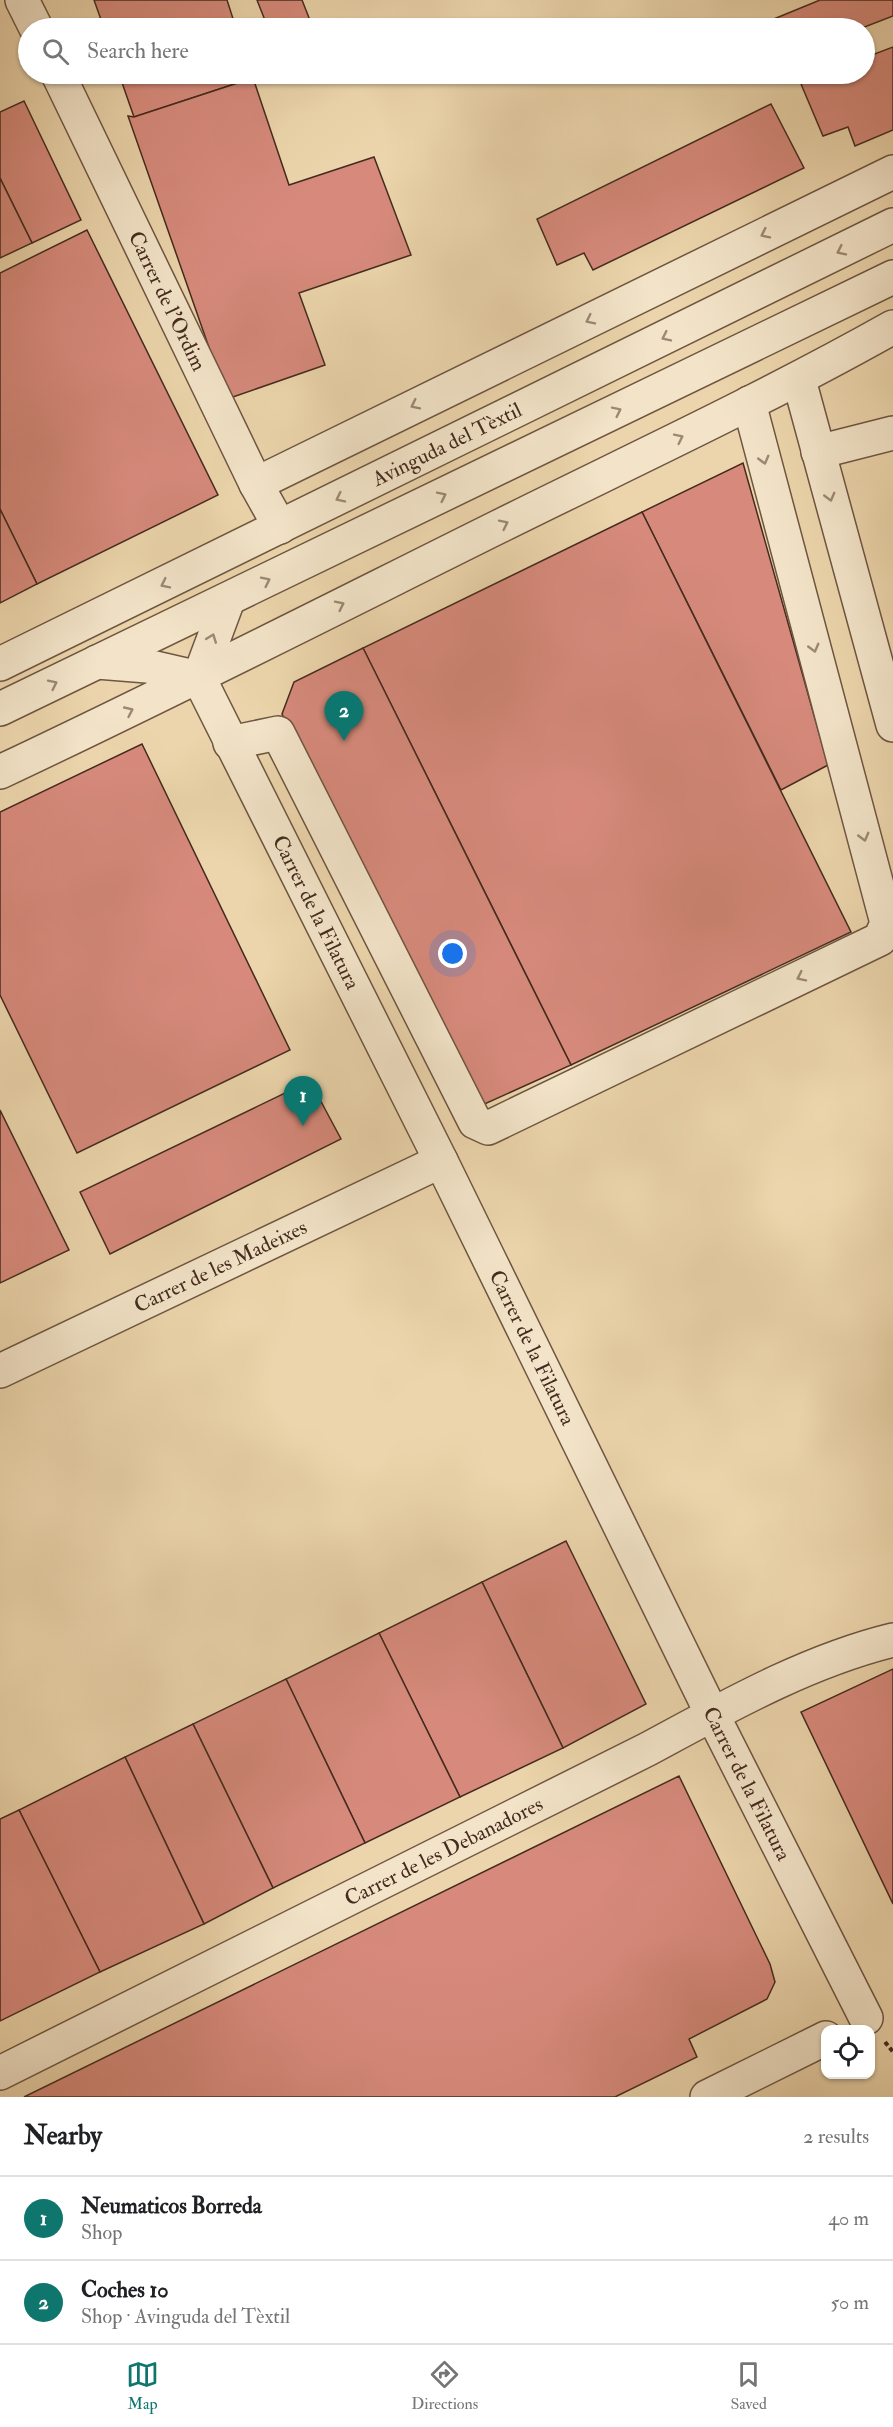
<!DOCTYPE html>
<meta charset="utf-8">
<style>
body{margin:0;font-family:"IM FELL Double Pica",serif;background:#f6f6f6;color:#202124}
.controls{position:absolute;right:18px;bottom:18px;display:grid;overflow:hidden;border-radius:12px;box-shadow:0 2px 4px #0004}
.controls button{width:54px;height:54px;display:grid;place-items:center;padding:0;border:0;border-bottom:2px solid #e0e0e0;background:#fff;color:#202124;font:30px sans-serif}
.you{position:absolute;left:453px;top:954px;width:21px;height:21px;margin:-15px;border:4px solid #fff;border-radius:50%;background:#1a73e8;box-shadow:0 0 0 9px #1a73e833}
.badge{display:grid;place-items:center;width:39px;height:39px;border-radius:50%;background:#0f766e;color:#fff;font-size:20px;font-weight:700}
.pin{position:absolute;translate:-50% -50px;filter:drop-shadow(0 2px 3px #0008)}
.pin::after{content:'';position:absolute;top:32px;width:21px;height:18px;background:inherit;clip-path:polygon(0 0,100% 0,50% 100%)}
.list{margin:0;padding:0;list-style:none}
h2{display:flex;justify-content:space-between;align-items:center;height:78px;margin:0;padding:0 24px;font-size:26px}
h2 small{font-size:20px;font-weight:400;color:#757577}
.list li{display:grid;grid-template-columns:39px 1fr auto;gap:18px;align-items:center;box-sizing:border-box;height:84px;padding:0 24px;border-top:2px solid #e0e0e0}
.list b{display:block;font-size:22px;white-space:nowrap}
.list p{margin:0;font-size:20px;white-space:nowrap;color:#757577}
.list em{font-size:20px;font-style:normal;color:#757577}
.icon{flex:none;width:33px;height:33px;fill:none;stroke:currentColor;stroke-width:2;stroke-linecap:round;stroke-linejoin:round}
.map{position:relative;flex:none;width:893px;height:2097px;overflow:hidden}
.search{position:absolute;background:#fff;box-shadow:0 2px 4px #0004;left:18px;right:18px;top:18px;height:66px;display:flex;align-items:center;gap:15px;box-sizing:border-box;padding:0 21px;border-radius:33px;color:#757577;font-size:22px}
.sheet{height:246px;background:#fff}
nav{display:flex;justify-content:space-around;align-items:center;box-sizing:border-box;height:84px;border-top:2px solid #e0e0e0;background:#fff;font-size:16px;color:#757577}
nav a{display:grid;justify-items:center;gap:3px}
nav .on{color:#0f766e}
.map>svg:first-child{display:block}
</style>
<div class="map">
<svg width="893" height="2097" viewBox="0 0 893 2097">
<rect width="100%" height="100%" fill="#ecd5ac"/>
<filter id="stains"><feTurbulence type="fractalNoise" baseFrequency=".00333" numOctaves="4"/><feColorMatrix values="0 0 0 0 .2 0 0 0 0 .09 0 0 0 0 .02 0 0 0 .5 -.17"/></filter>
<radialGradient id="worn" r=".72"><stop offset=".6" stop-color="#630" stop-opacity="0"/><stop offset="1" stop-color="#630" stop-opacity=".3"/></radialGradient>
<!-- building -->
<g fill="#d78a7c" stroke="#442b1f" stroke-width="1.5">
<path d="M94 0H227L236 28H104Z"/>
<path d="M257 0H302L313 28H268Z"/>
<path d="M820 0H893V16L862 28H772L769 21Z"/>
<path d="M893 47V130L855 146 848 127 823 136 801 84 827 74H864V58Z"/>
<path d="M119 74H251L253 78 134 117Z"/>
<path d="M253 78 289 185 374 157 411 255 299 293 325 365 227 399 128 116 134 117Z"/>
<path d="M24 101 81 220 32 243 0 178V112Z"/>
<path d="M771 104 804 168 593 270 584 253 557 265 537 219Z"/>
<path d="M0 178 32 243 0 258Z"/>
<path d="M87 230 218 495 37 584 0 509V273Z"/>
<path d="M743 463 828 765 781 790 642 512Z"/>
<path d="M0 509 37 584 0 603Z"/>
<path d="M642 512 851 932 571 1065 363 648Z"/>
<path d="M363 648 571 1065 480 1106 282 714 294 682Z"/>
<path d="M142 744 290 1050 77 1153 0 995V812Z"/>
<path d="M310 1081 341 1139 110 1254 80 1192Z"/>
<path d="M0 1110 69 1250 0 1283Z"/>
<path d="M566 1541 646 1704 563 1748 482 1582Z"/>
<path d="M482 1582 563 1748 460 1797 379 1633Z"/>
<path d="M379 1633 460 1797 365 1843 286 1679Z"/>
<path d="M893 1669V1904L801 1712Z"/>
<path d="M286 1679 365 1843 273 1888 193 1724Z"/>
<path d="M193 1724 273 1888 204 1924 125 1757Z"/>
<path d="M125 1757 204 1924 100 1972 19 1810Z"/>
<path d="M679 1776 770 1964 775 1982 767 1999 689 2039 697 2057 615 2097H24Z"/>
<path d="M19 1810 100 1972 0 2021V1819Z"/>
</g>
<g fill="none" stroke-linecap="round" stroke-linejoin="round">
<!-- minor casing -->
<g stroke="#6e5642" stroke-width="36">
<g id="minor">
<path d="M22 0 36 28"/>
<path id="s1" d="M58 74 256 484 280 527"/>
<path d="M799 380 893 725"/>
<path d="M818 452 893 433"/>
<path d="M256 484 893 172"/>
<path d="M97 662 147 666 199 678"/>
<path id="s2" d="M0 664 893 225"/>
<path id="s3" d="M199 678 441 1161 712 1714 866 2018"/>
<path d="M199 678 228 600"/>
<path d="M0 709 893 277"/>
<path d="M230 743 278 733 475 1122 488 1128 880 939 887 923 749 403"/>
<path d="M0 772C168 693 333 609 500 526 631 461 765 399 893 327"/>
<path id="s4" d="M0 1371 441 1161"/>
<path id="s5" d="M0 2073 648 1749C726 1707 807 1661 893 1640"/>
<path d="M707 2097 826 2038"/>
</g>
</g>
<!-- path -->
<path stroke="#442b1f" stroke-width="4" stroke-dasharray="4.5 3" stroke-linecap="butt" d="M885 2042 893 2052"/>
<!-- minor -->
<use href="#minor" stroke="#f3e4c9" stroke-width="33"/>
</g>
<!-- one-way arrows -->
<defs><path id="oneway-chevron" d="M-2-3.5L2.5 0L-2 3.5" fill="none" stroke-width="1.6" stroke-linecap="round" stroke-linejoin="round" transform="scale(1.5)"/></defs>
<g stroke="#9c8874">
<use href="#oneway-chevron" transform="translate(765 234) rotate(154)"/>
<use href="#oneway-chevron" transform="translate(841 251) rotate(154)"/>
<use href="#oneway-chevron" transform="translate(590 320) rotate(154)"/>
<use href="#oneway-chevron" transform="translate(666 337) rotate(154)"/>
<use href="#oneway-chevron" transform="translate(415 405) rotate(154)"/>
<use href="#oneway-chevron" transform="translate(617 411) rotate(-26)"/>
<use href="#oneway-chevron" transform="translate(679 438) rotate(-26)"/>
<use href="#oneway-chevron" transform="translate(764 460) rotate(75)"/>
<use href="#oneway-chevron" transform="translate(442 496) rotate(-26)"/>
<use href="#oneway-chevron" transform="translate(830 497) rotate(75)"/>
<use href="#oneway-chevron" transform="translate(340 498) rotate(154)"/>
<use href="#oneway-chevron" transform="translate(504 524) rotate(-26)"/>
<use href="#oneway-chevron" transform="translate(266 581) rotate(-26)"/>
<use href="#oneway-chevron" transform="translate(165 584) rotate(154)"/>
<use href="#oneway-chevron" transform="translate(340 605) rotate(-26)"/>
<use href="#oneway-chevron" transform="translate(212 638) rotate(-69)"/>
<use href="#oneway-chevron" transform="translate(814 648) rotate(75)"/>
<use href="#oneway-chevron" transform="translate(53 684) rotate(-26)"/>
<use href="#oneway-chevron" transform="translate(129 711) rotate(-25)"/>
<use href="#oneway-chevron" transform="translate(864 837) rotate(75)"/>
<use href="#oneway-chevron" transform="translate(801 977) rotate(154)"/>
</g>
<g text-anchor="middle" stroke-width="4.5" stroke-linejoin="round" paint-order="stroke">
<!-- street labels -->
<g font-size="21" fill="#442b1f" stroke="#f3e4c9">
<text dy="7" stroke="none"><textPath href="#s1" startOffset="252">Carrer de l'Ordim</textPath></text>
<text dy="7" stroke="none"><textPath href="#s2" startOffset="498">Avinguda del Tèxtil</textPath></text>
<text dy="7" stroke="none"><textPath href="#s3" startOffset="262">Carrer de la Filatura</textPath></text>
<text dy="7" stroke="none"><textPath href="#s4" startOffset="244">Carrer de les Madeixes</textPath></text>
<text dy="7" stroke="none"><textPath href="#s3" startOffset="748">Carrer de la Filatura</textPath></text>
<text dy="7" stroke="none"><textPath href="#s3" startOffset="1234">Carrer de la Filatura</textPath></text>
<text dy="7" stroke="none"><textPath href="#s5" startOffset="496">Carrer de les Debanadores</textPath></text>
</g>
</g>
<rect width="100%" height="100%" filter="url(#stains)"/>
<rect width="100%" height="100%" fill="url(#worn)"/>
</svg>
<div class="controls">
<button><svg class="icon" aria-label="locate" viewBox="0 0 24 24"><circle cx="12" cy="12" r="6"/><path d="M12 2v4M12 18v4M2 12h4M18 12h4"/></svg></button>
</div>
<div class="you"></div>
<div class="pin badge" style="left:303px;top:1126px">1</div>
<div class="pin badge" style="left:344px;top:741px">2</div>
<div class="search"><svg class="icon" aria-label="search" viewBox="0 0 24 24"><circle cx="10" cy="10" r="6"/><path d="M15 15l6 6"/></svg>Search here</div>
</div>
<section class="sheet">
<h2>Nearby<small>2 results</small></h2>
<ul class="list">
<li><span class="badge">1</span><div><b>Neumaticos Borreda</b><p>Shop</p></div><em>40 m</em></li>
<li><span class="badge">2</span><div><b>Coches 10</b><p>Shop · Avinguda del Tèxtil</p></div><em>50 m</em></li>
</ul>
</section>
<nav>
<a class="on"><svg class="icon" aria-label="map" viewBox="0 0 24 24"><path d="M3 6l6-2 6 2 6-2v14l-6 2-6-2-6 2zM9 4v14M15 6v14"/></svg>Map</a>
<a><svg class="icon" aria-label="directions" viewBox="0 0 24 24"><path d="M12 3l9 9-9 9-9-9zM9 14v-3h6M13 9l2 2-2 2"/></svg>Directions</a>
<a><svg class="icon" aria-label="saved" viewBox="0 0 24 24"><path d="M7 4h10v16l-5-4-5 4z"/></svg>Saved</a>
</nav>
